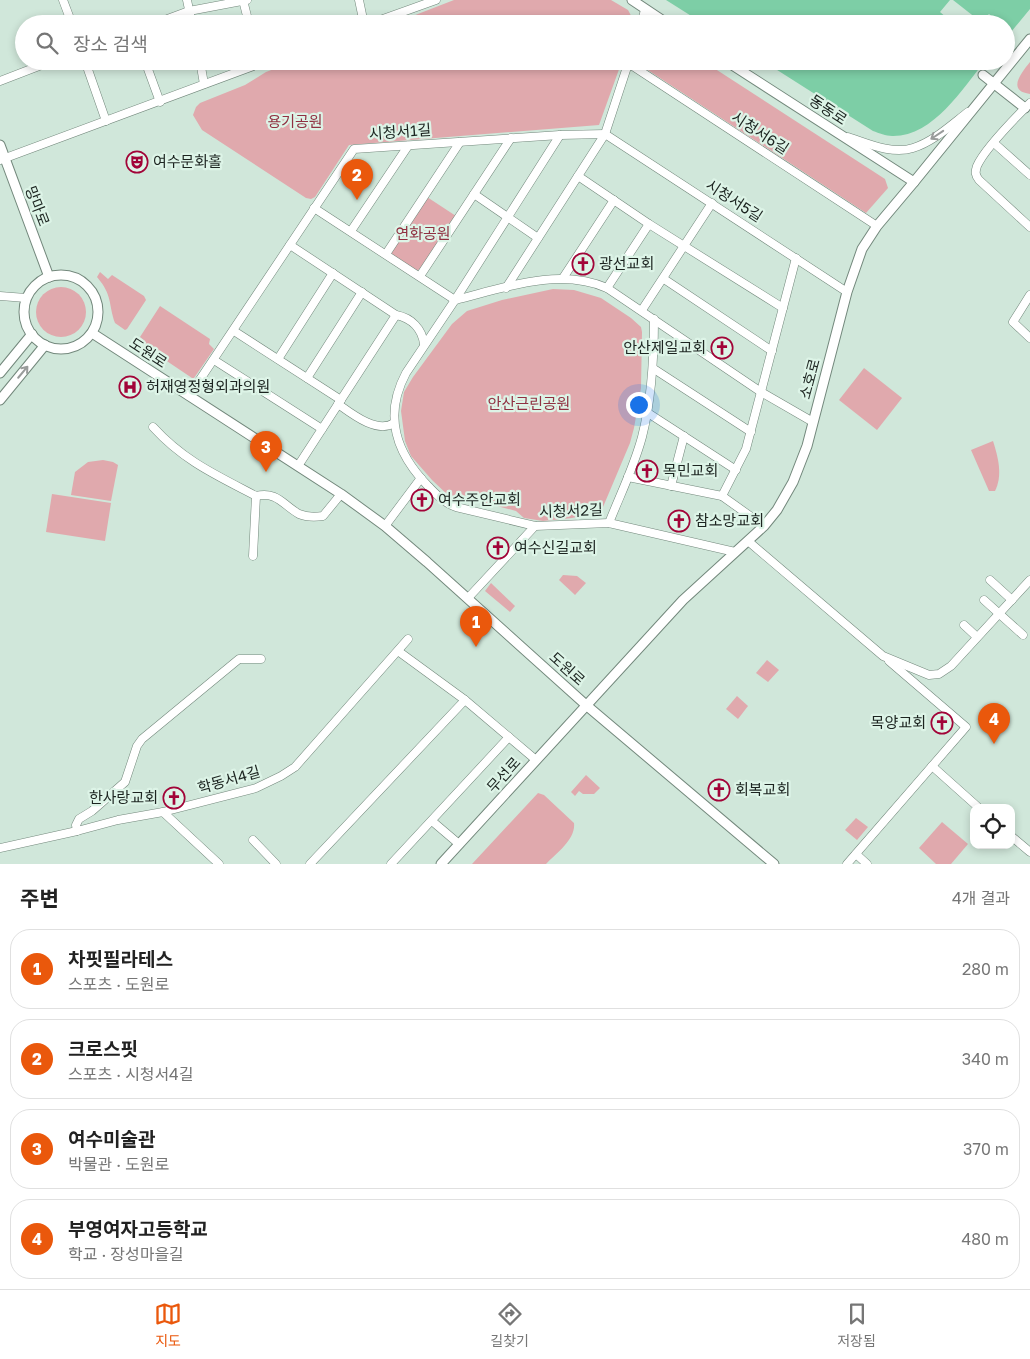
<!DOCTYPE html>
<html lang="ko">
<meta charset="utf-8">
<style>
body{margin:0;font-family:"Golos Text","Noto Sans KR",sans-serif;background:#f6f6f6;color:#222}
.controls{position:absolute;right:15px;bottom:15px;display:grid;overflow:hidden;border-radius:10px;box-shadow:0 2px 8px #0003}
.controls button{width:45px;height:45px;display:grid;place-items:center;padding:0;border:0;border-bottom:1px solid #e0e0e0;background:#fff;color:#222;font:25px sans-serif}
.you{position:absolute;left:638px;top:404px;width:18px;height:18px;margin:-12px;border:4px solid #fff;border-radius:50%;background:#1a73e8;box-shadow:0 0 0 8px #1a73e833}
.badge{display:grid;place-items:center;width:32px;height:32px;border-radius:50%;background:#ea580c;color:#fff;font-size:16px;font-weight:700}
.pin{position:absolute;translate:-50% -41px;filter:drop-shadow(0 1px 2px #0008)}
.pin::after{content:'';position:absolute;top:26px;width:18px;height:15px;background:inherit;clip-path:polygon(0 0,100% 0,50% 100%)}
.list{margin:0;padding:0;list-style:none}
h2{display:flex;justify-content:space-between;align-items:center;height:65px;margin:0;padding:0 20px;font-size:21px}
h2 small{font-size:16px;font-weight:400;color:#767676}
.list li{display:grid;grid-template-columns:32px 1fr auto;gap:15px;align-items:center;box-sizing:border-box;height:80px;margin:0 10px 10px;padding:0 10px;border:1px solid #e0e0e0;border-radius:20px}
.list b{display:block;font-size:19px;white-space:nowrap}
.list p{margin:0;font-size:16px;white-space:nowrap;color:#767676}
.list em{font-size:16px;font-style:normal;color:#767676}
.icon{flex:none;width:28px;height:28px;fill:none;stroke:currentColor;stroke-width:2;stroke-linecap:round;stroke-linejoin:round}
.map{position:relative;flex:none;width:1030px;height:864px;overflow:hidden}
.search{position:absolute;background:#fff;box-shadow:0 2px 8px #0003;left:15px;right:15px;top:15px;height:55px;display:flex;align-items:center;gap:12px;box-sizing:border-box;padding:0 18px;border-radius:28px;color:#767676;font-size:19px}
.sheet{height:425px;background:#fff}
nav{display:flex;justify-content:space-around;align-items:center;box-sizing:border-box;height:70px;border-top:1px solid #e0e0e0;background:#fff;font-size:14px;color:#767676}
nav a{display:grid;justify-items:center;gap:2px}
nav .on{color:#ea580c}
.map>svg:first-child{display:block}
</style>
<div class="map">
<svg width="1030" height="864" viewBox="0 0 1030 864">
<rect width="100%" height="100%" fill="#d0e7da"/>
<!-- green -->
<g fill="#e0a9ad">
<path d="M454 0H611L628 10 635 23 392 24Z"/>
<path d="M295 61H622L599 125 349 145 315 197 311 199 306 198 202 130 193 115 196 107 200 103 245 85 266 72Z"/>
<path d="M634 61H703L885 179 888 188 866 213Z"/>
<path d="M1030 62V94C1006 91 1022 72 1030 62Z"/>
<path d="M427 197 456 216 420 269 416 271 392 255 391 251Z"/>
<path d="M100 272 108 279 112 275 144 296 146 300 127 329 125 330 115 323C108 303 113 296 97 277Z"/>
<circle cx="61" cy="312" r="25"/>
<path d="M553 289 574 290 601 298 631 318 641 327 642 332 641 388 634 428 630 443 603 507 598 512 572 518 543 521 524 518 516 511 486 503 466 498 460 499 451 498 432 480 411 456 405 441 401 411 404 392 413 377 452 324 467 311 502 300Z"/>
<path d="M160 306 210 339 209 344 214 349 194 378H192L143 345 145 341 140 337Z"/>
<path d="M864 368 902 398 877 430 839 400Z"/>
<path d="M993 441C998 457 1003 475 995 491H989L971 450Z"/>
<path d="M103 460 113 462 118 465 111 501 71 495 75 472 88 462Z"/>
<path d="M52 494 111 503 105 541 46 532Z"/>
<path d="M563 575 577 576 586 583 575 595 559 580Z"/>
<path d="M491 583 515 606 510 612 485 591Z"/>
<path d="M767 660 779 670 768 682 756 673Z"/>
<path d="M737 696 748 706 738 719 726 709Z"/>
<path d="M586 775 600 788 594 794H583L579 791 575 796 571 792Z"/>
<path d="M538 793 544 795 574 823C576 839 557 853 546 864H472Z"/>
<path d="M856 818 868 827 857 840 845 830Z"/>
<path d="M942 822 968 844 951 864H936L919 848Z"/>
</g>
<!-- water -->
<g fill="#7dcea6">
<path d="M666 0H950L940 12 954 24H704Z"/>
<path d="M953 0H1030V9L1011 32 1006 29V24H1000L989 14 981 22Z"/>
<path d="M763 61H985C962 89 933 137 892 136 886 136 879 133 873 131Z"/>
</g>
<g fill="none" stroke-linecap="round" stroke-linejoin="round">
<!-- minor casing -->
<g stroke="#73887c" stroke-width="9">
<g id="minor">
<path d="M63 0 72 24"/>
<path d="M187 0 192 24"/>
<path d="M243 0 249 24"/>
<path d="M359 0 364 24"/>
<path d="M154 24 189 11 247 0"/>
<path d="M369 24 436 0"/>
<path d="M641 24 645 10"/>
<path d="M85 61 106 121"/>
<path d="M145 61 160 102"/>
<path d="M200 61 204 84"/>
<path d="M628 63 877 226"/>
<path d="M0 81 52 61"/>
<path d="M1030 103C1017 116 984 150 977 166 975 172 975 175 979 180L1030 227"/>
<path d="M605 134 847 292"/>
<path d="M560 135 455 300 406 373C383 416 396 453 428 486 437 495 444 503 456 507L535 526 609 523 735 552"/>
<path d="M848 137C867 143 892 155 913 148 933 142 951 125 968 112"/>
<path d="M994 143 1030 175"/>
<path d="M0 160 267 61"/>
<path d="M578 176 649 224 783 308"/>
<path d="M474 194 538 238"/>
<path d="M314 208 455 300C504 288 558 267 607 288L761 392 813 422"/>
<path d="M351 231 408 146"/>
<path d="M290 245 396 315C412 318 422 329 424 344"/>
<path d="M386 254 460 142"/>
<path d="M420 276 511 138"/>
<path d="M563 278 614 200"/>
<path d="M664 279 772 351"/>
<path d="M506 288 605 134 629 61"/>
<path d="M607 288 649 224"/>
<path d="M1030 295 1013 322 1030 338"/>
<path d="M0 296 26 298"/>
<path d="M642 310 712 203"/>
<path d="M234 331 341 400"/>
<path d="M278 359 333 273"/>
<path d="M214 360 322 429"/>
<path d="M654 369 751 432"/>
<path d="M307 378 362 292"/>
<path d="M189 396 354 149 560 135 605 134"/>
<path d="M338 404C352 414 377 434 394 423"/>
<path d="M648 413 736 470"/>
<path d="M153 427C184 461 216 475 256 496 277 491 283 505 299 514 306 517 316 517 323 516L341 494"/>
<path d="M298 466 396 315"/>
<path d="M628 477 722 496 746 449 796 258"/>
<path d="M671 486 684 436"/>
<path d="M722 496 764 526"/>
<path d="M609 523C620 495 634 467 642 437 652 398 654 359 654 319"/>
<path d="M385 526 421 478"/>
<path d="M748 541 883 656 929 675 939 674 951 666 1030 580"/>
<path d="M253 556 256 496"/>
<path d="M990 580 1012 600"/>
<path d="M468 598 535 526"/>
<path d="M984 600 1023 635"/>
<path d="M964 625 977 637"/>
<path d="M398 651 465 700 536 760"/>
<path d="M932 766 979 808"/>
<path d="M163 812 219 864"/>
<path d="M432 821 459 844"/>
<path d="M77 831 76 825 79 819 92 811 125 782 137 746 142 739 239 659H261"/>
<path d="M1011 836 1030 852"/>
<path d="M253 840 276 864"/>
<path d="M0 848 77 831 118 820 163 812 256 788 281 776 295 767 408 639"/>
<path d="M856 854 867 864"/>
<path d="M310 864 465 700"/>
<path d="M391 864 509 737"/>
<path d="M847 864 966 727 889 661"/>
</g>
</g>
<!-- tertiary casing -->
<g stroke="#73887c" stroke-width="11">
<g id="tertiary">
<path d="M632 0 668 24"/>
<path d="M726 61 914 182"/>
<path d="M983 75 1025 108"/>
<path d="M0 145 49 277"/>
<circle cx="61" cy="312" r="37"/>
<path d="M92 333 341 494 385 526 427 562 586 705 774 864"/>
<path d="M0 373 32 334"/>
<path d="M0 400 45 345"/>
<path d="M441 864 683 600 764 526 777 510 793 482 807 446 847 292 862 249 877 226 914 182 1030 39"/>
</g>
</g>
<!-- minor -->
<use href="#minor" stroke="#fff" stroke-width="8"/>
<!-- tertiary -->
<use href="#tertiary" stroke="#fff" stroke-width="9"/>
</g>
<!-- one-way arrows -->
<defs><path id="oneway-shaft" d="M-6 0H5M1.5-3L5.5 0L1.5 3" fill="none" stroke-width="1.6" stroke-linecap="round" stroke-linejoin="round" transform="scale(1.25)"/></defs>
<g stroke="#999c9b">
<use href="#oneway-shaft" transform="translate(937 135) rotate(146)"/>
<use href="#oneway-shaft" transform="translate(23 372) rotate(-50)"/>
</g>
<!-- icons -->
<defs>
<g id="theatre-ring" transform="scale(1.125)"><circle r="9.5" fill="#ddf4e7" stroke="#a20438" stroke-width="1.5"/><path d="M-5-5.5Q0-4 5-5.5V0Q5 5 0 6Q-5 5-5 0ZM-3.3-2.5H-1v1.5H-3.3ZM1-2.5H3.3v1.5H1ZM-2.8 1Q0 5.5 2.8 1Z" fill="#a20438"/></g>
<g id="church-ring" transform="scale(1.125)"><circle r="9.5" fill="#ddf4e7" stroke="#a20438" stroke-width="1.5"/><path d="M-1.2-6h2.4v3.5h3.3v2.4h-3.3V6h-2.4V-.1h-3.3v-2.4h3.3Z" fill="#a20438"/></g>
<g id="hospital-ring" transform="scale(1.125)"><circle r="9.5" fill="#ddf4e7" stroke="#a20438" stroke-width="1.5"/><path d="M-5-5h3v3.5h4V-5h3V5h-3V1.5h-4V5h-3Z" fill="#a20438"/></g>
</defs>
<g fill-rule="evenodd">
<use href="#theatre-ring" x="137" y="162"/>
<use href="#church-ring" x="583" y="264"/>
<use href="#church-ring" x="722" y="348"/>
<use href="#hospital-ring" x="130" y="387"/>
<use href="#church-ring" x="647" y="471"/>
<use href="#church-ring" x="422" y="500"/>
<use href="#church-ring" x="679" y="521"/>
<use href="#church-ring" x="498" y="548"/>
<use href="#church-ring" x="942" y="723"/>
<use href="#church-ring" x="719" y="790"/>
<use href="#church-ring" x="174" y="798"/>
</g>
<g text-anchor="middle" stroke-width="4.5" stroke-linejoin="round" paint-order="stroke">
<!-- street labels -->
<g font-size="15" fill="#1c2420" stroke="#ddf4e7">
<text transform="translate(828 110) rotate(33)" y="5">동동로</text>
<text transform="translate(400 132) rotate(-4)" y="5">시청서1길</text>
<text transform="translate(760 133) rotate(33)" y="5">시청서6길</text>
<text transform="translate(734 201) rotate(33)" y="5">시청서5길</text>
<text transform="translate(37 206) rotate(69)" y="5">망마로</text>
<text transform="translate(148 353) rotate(33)" y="5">도원로</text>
<text transform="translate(810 379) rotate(-75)" y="5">소호로</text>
<text transform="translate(571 511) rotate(-2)" y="5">시청서2길</text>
<text transform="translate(567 669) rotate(42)" y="5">도원로</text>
<text transform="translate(504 775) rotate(-48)" y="5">무선로</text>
<text transform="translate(229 780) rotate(-16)" y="5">학동서4길</text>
</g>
<!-- park labels -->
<g font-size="15" fill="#903041" stroke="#ddf4e7">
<text x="295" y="127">용기공원</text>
<text x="423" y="239">연화공원</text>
<text x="529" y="409">안산근린공원</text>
</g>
<!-- poi labels -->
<g font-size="15" fill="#1c2420" stroke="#ddf4e7" text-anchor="start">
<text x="153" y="167">여수문화홀</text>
<text x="599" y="269">광선교회</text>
<text x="706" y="353" text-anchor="end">안산제일교회</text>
<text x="146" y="392">허재영정형외과의원</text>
<text x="663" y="476">목민교회</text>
<text x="438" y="505">여수주안교회</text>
<text x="695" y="526">참소망교회</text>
<text x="514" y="553">여수신길교회</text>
<text x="926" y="728" text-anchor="end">목양교회</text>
<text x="735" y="795">회복교회</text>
<text x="158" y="803" text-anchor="end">한사랑교회</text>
</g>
</g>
</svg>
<div class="controls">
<button><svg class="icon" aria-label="locate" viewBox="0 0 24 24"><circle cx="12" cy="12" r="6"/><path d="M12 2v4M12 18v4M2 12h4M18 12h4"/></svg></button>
</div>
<div class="you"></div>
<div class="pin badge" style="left:476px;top:647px">1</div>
<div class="pin badge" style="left:357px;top:200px">2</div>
<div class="pin badge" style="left:266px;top:472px">3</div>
<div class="pin badge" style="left:994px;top:744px">4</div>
<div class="search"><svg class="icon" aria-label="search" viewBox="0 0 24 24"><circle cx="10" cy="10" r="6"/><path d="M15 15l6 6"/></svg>장소 검색</div>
</div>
<section class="sheet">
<h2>주변<small>4개 결과</small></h2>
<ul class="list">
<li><span class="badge">1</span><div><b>차핏필라테스</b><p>스포츠 · 도원로</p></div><em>280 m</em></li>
<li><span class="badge">2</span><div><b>크로스핏</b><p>스포츠 · 시청서4길</p></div><em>340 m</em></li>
<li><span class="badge">3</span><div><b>여수미술관</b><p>박물관 · 도원로</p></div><em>370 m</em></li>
<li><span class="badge">4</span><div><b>부영여자고등학교</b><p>학교 · 장성마을길</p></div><em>480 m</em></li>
</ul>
</section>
<nav>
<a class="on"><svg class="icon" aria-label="map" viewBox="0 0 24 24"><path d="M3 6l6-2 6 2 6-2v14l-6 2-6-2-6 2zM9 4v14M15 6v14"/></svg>지도</a>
<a><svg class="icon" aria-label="directions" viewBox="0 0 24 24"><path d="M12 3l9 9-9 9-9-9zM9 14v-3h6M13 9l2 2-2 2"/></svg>길찾기</a>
<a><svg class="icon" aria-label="saved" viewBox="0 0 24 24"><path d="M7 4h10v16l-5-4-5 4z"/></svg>저장됨</a>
</nav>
